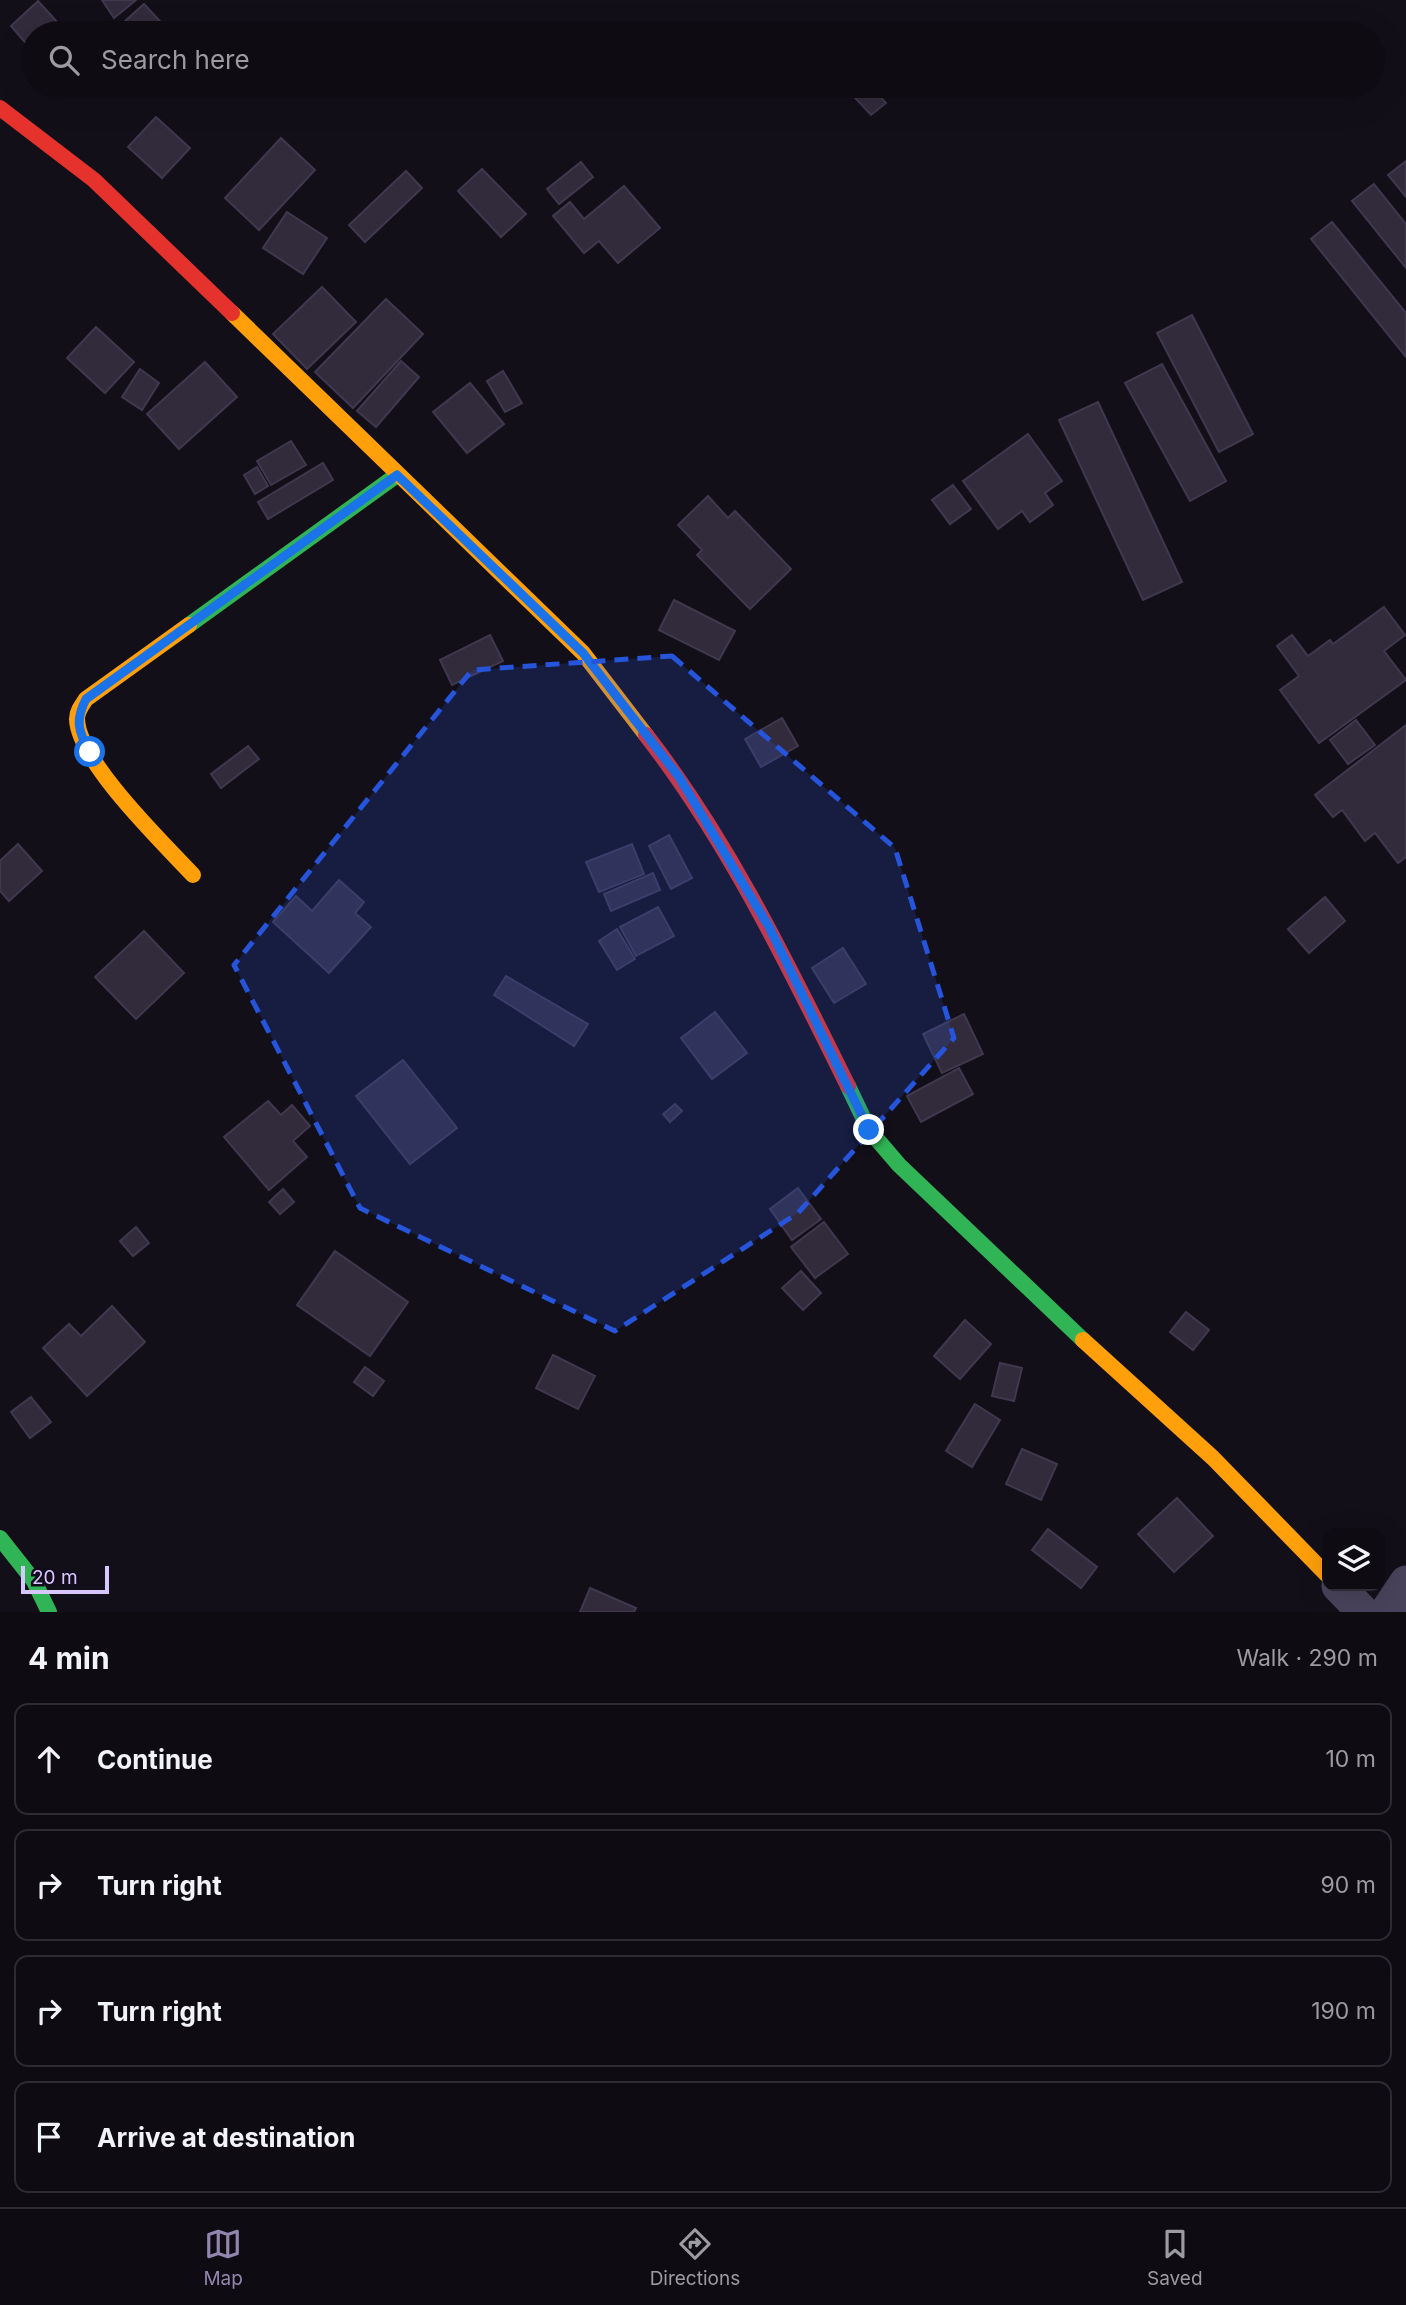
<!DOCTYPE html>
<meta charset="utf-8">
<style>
body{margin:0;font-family:Inter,sans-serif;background:#17141c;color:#f1f3f6}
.controls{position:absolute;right:21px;bottom:21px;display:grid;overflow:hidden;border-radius:14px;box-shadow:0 7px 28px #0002}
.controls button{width:63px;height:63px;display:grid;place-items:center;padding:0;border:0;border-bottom:2px solid #2e2b33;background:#0e0b13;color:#f1f3f6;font:35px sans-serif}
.scale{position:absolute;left:21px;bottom:18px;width:88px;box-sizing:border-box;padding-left:7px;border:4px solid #d8c6ff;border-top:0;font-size:19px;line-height:24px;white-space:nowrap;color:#d8c6ff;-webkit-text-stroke:5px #110b1d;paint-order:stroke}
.stop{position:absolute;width:21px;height:21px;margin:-16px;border:5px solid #1a73e8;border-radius:50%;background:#fff}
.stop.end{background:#1a73e8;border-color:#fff;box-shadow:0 2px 7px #0008}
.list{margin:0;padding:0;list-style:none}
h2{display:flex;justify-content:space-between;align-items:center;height:91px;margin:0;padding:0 28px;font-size:30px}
h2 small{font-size:23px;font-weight:400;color:#9b9ba0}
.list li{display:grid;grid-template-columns:46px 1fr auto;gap:21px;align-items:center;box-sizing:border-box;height:112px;margin:0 14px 14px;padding:0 14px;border:2px solid #2e2b33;border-radius:14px}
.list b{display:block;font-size:26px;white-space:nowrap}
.list em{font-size:23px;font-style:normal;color:#9b9ba0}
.icon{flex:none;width:38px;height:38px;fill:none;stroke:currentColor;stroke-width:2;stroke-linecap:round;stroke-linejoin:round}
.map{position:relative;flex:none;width:1406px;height:1612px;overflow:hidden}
.search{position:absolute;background:#0e0b13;box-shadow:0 7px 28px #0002;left:21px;right:21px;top:21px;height:77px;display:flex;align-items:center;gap:18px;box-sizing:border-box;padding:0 24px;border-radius:38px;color:#9b9ba0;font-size:26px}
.sheet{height:595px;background:#0e0b13}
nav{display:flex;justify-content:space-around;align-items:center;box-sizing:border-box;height:98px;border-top:2px solid #2e2b33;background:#0e0b13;font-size:19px;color:#9b9ba0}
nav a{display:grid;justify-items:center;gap:4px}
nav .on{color:#9386ae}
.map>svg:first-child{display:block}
</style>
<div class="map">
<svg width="1406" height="1612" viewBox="0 0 1406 1612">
<rect width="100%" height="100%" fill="#120f19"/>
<!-- building -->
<g fill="#322b3c" stroke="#40384e" stroke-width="2">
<path d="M102 0H136L114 18Z"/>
<path d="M38 1 58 23 46 33H33V45L30 48 11 26Z"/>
<path d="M144 4 171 33H136L125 21Z"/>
<path d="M844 86H870L886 103 871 115Z"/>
<path d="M156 117 190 148 162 178 128 147Z"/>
<path d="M281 138 315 170 259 230 225 198Z"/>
<path d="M1406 161V197L1388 175Z"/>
<path d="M581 162 593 177 559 204 547 189Z"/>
<path d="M482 169 526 214 501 237 458 191Z"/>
<path d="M406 171 422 188 365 242 349 225Z"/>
<path d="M1374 184 1406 224V268L1352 201Z"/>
<path d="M624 186 660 228 618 263 599 241 584 253 553 216 570 202 584 219Z"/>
<path d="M287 212 327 238 303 274 263 248Z"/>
<path d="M1332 222 1406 313V357L1311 239Z"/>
<path d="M322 287 356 322 307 369 273 334Z"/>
<path d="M386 299 423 334 353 408 315 372Z"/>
<path d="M1192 315 1253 434 1219 452 1157 333Z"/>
<path d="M96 327 134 362 105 393 67 358Z"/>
<path d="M401 361 419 377 376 427 357 411Z"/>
<path d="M205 362 237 397 179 449 147 414Z"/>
<path d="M1162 364 1226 481 1190 501 1125 383Z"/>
<path d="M140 369 159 383 142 410 122 397Z"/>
<path d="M503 371 522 403 505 412 487 381Z"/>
<path d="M470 383 504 424 467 453 433 412Z"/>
<path d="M1098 402 1182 582 1143 600 1059 420Z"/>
<path d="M1028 434 1062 481 1045 493 1053 505 1030 522 1022 511 998 529 963 481Z"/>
<path d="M291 441 306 465 271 485 257 461Z"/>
<path d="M323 463 333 480 268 519 258 502Z"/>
<path d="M257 467 268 486 255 494 244 475Z"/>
<path d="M953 485 971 509 950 524 932 500Z"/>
<path d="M708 496 728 518 735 511 791 569 750 609 697 555 702 550 678 525Z"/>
<path d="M674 600 735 631 719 660 659 630Z"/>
<path d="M1384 607 1405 635 1384 651 1406 680 1319 743 1280 690 1299 676 1277 646 1292 635 1308 656 1330 640 1333 644Z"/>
<path d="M490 635 503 661 452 685 440 660Z"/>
<path d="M782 718 798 746 761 767 745 739Z"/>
<path d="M1356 720 1375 745 1348 764 1330 740Z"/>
<path d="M1406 725V857L1398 863 1375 833 1365 841 1342 810 1333 817 1315 795Z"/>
<path d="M248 746 259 759 221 788 211 774Z"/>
<path d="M669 835 692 878 671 889 649 846Z"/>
<path d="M18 844 42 871 9 901 0 891V861Z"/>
<path d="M632 844 644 874 599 892 586 862Z"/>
<path d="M653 873 660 890 611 911 604 894Z"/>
<path d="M339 880 364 902 355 913 371 927 329 973 273 922 296 896 312 911Z"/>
<path d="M1325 897 1345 921 1309 953 1288 929Z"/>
<path d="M658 907 674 936 636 956 620 927Z"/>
<path d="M617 929 635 959 617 970 599 941Z"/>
<path d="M144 931 184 973 136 1019 95 977Z"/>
<path d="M843 948 866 984 834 1003 812 968Z"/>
<path d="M506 976 588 1024 574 1046 494 995Z"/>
<path d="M715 1012 747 1053 712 1079 681 1038Z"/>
<path d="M964 1014 983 1054 942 1073 923 1034Z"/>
<path d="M403 1060 457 1128 410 1164 356 1096Z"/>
<path d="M959 1068 973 1094 921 1122 907 1096Z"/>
<path d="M268 1101 281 1115 292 1105 310 1126 293 1141 307 1157 269 1190 224 1137Z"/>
<path d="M675 1104 682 1111 670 1122 663 1114Z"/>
<path d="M798 1188 821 1219 792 1240 770 1209Z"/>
<path d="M283 1189 294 1202 280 1214 269 1202Z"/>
<path d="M824 1222 848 1254 815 1278 791 1247Z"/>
<path d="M136 1227 149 1243 133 1256 120 1241Z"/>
<path d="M335 1251 408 1302 370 1356 297 1305Z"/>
<path d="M801 1271 821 1293 803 1310 782 1288Z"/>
<path d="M112 1306 145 1342 87 1396 43 1348 69 1324 81 1336Z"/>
<path d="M1186 1312 1209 1330 1193 1350 1170 1332Z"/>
<path d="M965 1320 991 1344 960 1379 934 1356Z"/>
<path d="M553 1355 595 1376 578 1409 536 1388Z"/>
<path d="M1000 1363 1022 1368 1014 1401 992 1396Z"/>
<path d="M365 1367 384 1381 373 1396 354 1382Z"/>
<path d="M31 1397 51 1422 30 1438 11 1412Z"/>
<path d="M975 1404 1000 1420 972 1467 946 1451Z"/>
<path d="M1022 1449 1057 1464 1041 1500 1006 1484Z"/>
<path d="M1177 1498 1213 1536 1174 1572 1138 1534Z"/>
<path d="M1048 1529 1097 1567 1081 1588 1032 1550Z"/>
<path d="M590 1588 636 1608 634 1612H580Z"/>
</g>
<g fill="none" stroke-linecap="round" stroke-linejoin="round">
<!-- street -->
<g stroke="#48435a" stroke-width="33">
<path d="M1338 1586 1363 1612"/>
<path d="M1386 1612 1406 1582"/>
</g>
<!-- fast -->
<g stroke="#30b455" stroke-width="16">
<path d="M189 625 397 475"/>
<path d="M848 1086 869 1130 899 1165 1083 1340"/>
<path d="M0 1538 34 1581 49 1612"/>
</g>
<!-- slow -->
<g stroke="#ff9f0a" stroke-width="16">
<path d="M232 313 583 653 646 735"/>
<path d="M189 625 86 699C82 705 77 711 77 719 78 761 164 844 193 875"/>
<path d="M1083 1340 1213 1458 1327 1575"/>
</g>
<!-- jam -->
<g stroke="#e5322d" stroke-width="16">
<path d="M0 108 94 180 232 313"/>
<path d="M646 735C729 842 788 965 848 1086"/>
</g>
</g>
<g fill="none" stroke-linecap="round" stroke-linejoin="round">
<!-- route -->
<path stroke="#1a73e8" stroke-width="9" d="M90 752C78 732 75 720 86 699L397 475 583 653 679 777 769 927 869 1130"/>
</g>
<!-- marked area -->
<path fill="#2654da" fill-opacity="0.2" stroke="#2654da" stroke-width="5" stroke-dasharray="14 9" stroke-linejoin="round" d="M672 656 895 848 954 1038 798 1213 615 1331 360 1208 234 965 472 670Z"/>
</svg>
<div class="controls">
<button><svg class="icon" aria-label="layers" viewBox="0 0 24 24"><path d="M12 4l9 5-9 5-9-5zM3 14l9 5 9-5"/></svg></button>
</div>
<div class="scale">20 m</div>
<div class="stop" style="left:90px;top:752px"></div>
<div class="stop end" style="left:869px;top:1130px"></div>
<div class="search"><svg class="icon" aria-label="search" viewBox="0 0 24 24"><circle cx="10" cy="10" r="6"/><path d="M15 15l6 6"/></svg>Search here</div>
</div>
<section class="sheet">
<h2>4 min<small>Walk · 290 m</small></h2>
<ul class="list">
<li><svg class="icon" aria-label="ahead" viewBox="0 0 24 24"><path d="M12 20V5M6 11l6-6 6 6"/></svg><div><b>Continue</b></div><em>10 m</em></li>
<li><svg class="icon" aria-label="right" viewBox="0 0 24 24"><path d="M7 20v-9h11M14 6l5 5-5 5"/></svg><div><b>Turn right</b></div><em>90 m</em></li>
<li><svg class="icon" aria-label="right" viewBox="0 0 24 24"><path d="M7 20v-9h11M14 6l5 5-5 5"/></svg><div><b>Turn right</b></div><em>190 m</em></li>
<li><svg class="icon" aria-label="arrive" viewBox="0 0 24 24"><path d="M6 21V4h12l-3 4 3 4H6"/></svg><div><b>Arrive at destination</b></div></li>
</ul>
</section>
<nav>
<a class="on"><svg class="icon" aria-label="map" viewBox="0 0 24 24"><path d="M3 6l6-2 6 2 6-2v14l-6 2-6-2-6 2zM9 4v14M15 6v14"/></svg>Map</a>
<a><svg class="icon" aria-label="directions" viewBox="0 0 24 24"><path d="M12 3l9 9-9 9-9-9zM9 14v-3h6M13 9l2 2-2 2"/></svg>Directions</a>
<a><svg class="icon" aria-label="saved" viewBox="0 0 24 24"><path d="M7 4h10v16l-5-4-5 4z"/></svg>Saved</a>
</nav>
